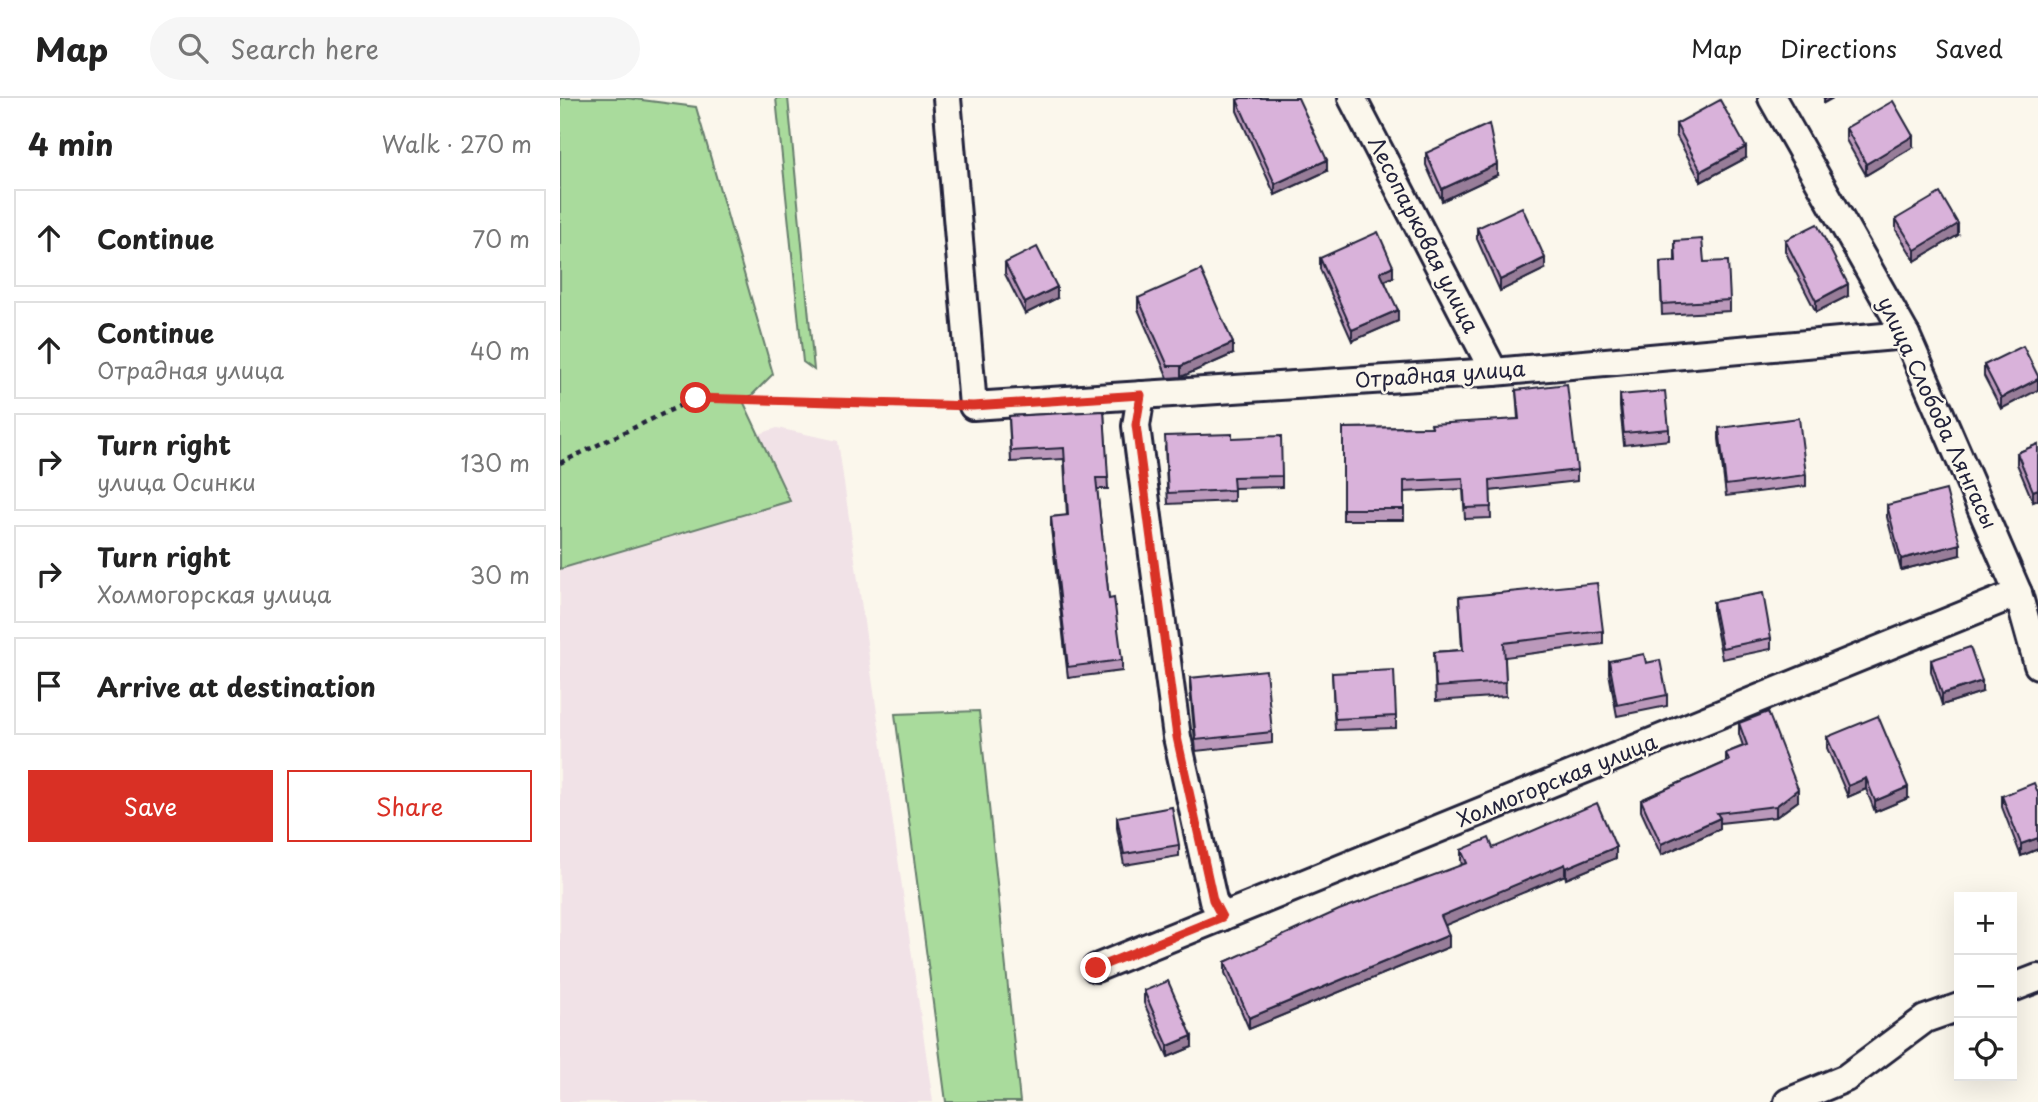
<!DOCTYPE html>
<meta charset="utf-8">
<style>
body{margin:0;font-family:"Playpen Sans",sans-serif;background:#f6f6f6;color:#222}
.controls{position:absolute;right:21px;bottom:21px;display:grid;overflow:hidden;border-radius:0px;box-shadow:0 7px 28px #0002}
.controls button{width:63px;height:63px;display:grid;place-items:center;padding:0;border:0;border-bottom:2px solid #e0e0e0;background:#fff;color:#222;font:35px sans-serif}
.stop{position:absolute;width:21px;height:21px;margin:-16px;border:5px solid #d93025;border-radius:50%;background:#fff}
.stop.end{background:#d93025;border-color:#fff;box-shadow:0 2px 7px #0008}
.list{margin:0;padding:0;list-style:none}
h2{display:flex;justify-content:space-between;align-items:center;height:91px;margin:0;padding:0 28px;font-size:30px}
h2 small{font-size:23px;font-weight:400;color:#767676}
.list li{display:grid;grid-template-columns:46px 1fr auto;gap:21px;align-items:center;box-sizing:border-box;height:98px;margin:0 14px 14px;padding:0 14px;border:2px solid #e0e0e0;border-radius:0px}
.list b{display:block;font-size:26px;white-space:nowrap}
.list p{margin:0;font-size:23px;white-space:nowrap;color:#767676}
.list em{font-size:23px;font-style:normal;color:#767676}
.actions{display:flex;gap:14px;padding:21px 28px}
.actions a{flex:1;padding:16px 0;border:2px solid #d93025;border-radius:0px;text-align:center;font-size:24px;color:#d93025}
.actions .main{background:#d93025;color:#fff}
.icon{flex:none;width:38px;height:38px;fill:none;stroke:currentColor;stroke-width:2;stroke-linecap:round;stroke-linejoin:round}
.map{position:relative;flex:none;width:1478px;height:1004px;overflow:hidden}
header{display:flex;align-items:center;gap:42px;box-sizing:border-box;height:98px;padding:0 35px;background:#fff;border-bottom:2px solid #e0e0e0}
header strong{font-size:33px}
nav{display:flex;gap:38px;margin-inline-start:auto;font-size:24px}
.search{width:490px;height:63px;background:#f6f6f6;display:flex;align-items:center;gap:18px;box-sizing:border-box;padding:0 24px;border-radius:38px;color:#767676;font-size:26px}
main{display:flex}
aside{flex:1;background:#fff}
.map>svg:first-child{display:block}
</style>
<header>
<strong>Map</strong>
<div class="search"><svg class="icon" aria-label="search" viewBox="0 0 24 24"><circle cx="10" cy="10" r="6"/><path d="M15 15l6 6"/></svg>Search here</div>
<nav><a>Map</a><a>Directions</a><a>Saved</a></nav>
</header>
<main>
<aside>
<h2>4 min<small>Walk · 270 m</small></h2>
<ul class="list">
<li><svg class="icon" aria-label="ahead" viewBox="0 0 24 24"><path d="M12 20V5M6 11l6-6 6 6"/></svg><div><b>Continue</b></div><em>70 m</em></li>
<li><svg class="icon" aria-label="ahead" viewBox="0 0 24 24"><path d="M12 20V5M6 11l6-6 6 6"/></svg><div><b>Continue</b><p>Отрадная улица</p></div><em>40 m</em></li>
<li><svg class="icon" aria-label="right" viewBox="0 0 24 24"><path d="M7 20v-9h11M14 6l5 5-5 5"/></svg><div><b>Turn right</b><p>улица Осинки</p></div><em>130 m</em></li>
<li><svg class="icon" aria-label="right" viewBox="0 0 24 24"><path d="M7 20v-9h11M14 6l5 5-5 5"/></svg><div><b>Turn right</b><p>Холмогорская улица</p></div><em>30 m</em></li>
<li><svg class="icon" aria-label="arrive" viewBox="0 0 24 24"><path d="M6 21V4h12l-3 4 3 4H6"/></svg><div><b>Arrive at destination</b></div></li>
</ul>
<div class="actions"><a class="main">Save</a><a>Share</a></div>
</aside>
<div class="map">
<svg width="1478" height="1004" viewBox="0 0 1478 1004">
<rect width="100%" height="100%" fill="#fbf7ec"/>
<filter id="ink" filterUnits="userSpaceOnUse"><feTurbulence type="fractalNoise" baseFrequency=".0143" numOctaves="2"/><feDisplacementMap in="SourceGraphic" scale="14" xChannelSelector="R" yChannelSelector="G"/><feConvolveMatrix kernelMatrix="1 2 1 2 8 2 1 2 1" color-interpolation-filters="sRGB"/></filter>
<g filter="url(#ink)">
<!-- built -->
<path fill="#f1e2e7" d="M217 330 278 343 373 1004H0V404Z"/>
<!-- green -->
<g fill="#a9db9c" stroke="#667e6c" stroke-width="2">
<path d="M0 0H66L136 9 213 276 184 305 230 403 0 471Z"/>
<path d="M216 0H228L254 272 243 264Z"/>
<path d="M419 613 460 1004H386L335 616Z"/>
</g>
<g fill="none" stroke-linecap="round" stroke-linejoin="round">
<!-- street casing -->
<g stroke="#22223b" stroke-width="32">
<g id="street">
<path d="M387 0 413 308 934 274 1346 237"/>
<path d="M792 0 934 274"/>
<path d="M1212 0 1346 237 1458 495 1478 567"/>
<path d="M581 297 576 328 617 639 653 802 662 819"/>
<path d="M536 870 1458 495"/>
<path d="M1452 890 1478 880"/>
<path d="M1228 1004 1286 980 1365 921 1399 909"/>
</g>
</g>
<!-- path -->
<path stroke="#22223b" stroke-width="4.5" stroke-dasharray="5 5" stroke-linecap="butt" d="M0 365 136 300 387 308"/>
<!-- street -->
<use href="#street" stroke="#fbf7ec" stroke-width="26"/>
</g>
<!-- wall -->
<g fill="#b9b" stroke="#22223b" stroke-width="2">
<path d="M677 2 767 73 715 97 677 13Z"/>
<path d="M1116 26 1186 60 1141 84 1116 37Z"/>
<path d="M1286 30 1353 49 1306 77 1286 42Z"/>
<path d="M866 55 937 77 882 103 866 67Z"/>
<path d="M1336 121 1398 137 1355 163 1336 132Z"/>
<path d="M917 130 985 171 940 193 917 141Z"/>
<path d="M1225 142 1288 198 1256 214 1225 153Z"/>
<path d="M1115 143 1144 164 1170 202V213L1102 217 1100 164 1115 163Z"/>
<path d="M760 160 833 179 825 183 838 223 792 243 760 171Z"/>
<path d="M445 165 497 200 465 216 445 176Z"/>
<path d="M578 200 673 256 621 279 608 280 578 211Z"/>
<path d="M1424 267 1478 278 1441 311 1424 278Z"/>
<path d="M956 292 1017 372V383L930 393 931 420 905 421 903 391 844 394V422H783V330L872 329 958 321Z"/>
<path d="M1060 297 1109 331V342L1064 347 1060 309Z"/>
<path d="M544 313 548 391H537L549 501 562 562V573L508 580 491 430V419L507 418 504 361 451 364 449 318Z"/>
<path d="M1159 330 1246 377V388L1166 398 1159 341Z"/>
<path d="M672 340 722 378V389L674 390V403L608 406 605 349Z"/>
<path d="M1478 346V402L1473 404 1457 366V355Z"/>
<path d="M1327 407 1400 457 1341 472 1327 419Z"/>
<path d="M899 499 1043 533V546L945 559 946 598 876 603 874 554 902 552Z"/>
<path d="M1153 504 1211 540V551L1162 561 1153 515Z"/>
<path d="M1371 562 1422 594 1382 607 1371 573Z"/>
<path d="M1049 563 1086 565 1107 597V608L1057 618 1049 575Z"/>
<path d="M772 575 836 618V630L775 632Z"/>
<path d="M630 580 712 634V645L636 653 630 591Z"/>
<path d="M1179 625 1238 703 1216 719 1160 725V731L1101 757 1081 713V702L1166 664V655L1183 648 1179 636Z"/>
<path d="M1267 639 1348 700 1315 714 1306 691 1288 699 1267 650Z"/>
<path d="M1478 695V751L1461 758 1442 709V698Z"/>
<path d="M557 719 619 747V758L564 767 557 730Z"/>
<path d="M933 750 1056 760 1006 781 1005 777 885 827 889 849 689 931 665 875V864L902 767 901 763V752Z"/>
<path d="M584 893 632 949 608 959 584 905Z"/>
</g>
<!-- shaded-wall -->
<g fill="#987d99" stroke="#22223b" stroke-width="2">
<path d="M1264 0H1273L1264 5Z"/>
<path d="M1353 38V49L1306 77V66Z"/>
<path d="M1186 49V60L1141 84V73Z"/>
<path d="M767 62V73L715 97V86Z"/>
<path d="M937 66V77L882 103V91Z"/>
<path d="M1398 126V137L1355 163V152Z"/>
<path d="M985 160V171L940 193V182Z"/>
<path d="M833 168V179L820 185V174Z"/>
<path d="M1288 186V198L1256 214V203Z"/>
<path d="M497 189V200L465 216V205Z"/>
<path d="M838 212V223L792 243V232Z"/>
<path d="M673 245V256L621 279V268Z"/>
<path d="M1478 281V292L1441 311V300Z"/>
<path d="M1478 391V402L1473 404V393Z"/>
<path d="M1400 446V457L1341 472V461Z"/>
<path d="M1422 583V594L1382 607V596Z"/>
<path d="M1306 680V691L1288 699V688Z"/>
<path d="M1348 689V700L1315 714V703Z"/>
<path d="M1238 691V703L1216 719V708Z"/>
<path d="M1160 720V731L1101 757V746Z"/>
<path d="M1478 740V751L1461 758V746Z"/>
<path d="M1056 749V760L1006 781V770Z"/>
<path d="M1005 766V777L881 829V818Z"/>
<path d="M889 837V849L689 931V920Z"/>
<path d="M632 938V949L608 959V948Z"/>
</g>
<!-- building -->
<g fill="#d9b2da" stroke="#22223b" stroke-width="2">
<path d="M681 0H738L767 62 715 86 677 2Z"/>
<path d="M1160 2 1186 49 1141 73 1116 26Z"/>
<path d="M1333 3 1353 38 1306 66 1286 30Z"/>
<path d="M929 26 937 66 882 91 866 55Z"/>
<path d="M1380 95 1398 126 1355 152 1336 121Z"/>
<path d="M962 109 985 160 940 182 917 130Z"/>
<path d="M1257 126 1288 186 1256 203 1225 142Z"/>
<path d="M818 134 833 168 820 174 838 212 792 232 760 160Z"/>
<path d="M1142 141 1144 164 1168 163 1170 202 1102 206 1100 164 1116 163 1115 143Z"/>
<path d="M477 149 497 189 465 205 445 165Z"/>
<path d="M641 172 673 245 621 268H608L578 200Z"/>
<path d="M1463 248 1478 278V281L1441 300 1424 267Z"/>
<path d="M1007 286 1017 372 930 382 931 409 905 410 903 380 844 383V411H783V330L872 329 871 326 959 321 956 292Z"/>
<path d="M1105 293 1109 331 1064 335 1060 297Z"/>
<path d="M544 313 548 380H536L549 501 554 500 562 562 508 569 491 419 508 417 504 350 451 353 449 318Z"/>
<path d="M1239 320 1246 377 1166 387 1159 330Z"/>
<path d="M672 336V340L721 338 722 378 673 379 674 392 608 395 605 338Z"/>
<path d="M1478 346V391L1473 393 1457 355Z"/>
<path d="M1386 392 1400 446 1341 461 1327 407Z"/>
<path d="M1037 485 1043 533 944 545 946 584 876 589 874 554 903 552 899 499Z"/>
<path d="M1203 495 1211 540 1162 550 1153 504Z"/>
<path d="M1410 549 1422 583 1382 596 1371 562Z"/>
<path d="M1084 556 1086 565 1100 562 1107 597 1057 607 1049 563Z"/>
<path d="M706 572 712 634 636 642 630 580Z"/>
<path d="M834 572 836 618 775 621 772 575Z"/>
<path d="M1208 614 1238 691 1216 708 1157 715 1160 720 1101 746 1081 702 1169 663 1166 655 1187 647 1179 625Z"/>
<path d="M1318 618 1348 689 1315 703 1306 680 1288 688 1267 639Z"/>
<path d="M1474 685 1478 695V740L1461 746 1442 698Z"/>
<path d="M1037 705 1056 749 1006 770 1005 766 881 818 889 837 689 920 665 864 779 812 907 765 901 752 929 740 933 750Z"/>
<path d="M612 709 619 747 564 756 557 719Z"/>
<path d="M608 883 632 938 608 948 584 893Z"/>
</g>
</g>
<g fill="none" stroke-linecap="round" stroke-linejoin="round" filter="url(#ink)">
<!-- route -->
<path stroke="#d93025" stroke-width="9" d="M136 300 413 308 581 297 576 327 617 639 653 802 662 819 536 870"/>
</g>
<g text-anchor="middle" stroke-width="5" stroke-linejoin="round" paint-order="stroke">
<!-- street labels -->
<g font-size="21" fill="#22223b" stroke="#fbf7ec">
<text transform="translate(863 137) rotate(63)" y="7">Лесопарковая улица</text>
<text transform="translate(880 277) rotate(-4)" y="7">Отрадная улица</text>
<text transform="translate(1377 315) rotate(65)" y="7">улица Слобода Лянгасы</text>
<text transform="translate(997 683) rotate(-22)" y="7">Холмогорская улица</text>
</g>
</g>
</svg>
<div class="controls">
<button>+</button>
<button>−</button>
<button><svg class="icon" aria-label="locate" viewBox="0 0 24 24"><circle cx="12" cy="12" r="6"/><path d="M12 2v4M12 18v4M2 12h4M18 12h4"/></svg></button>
</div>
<div class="stop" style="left:136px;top:300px"></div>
<div class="stop end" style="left:536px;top:870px"></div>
</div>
</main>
